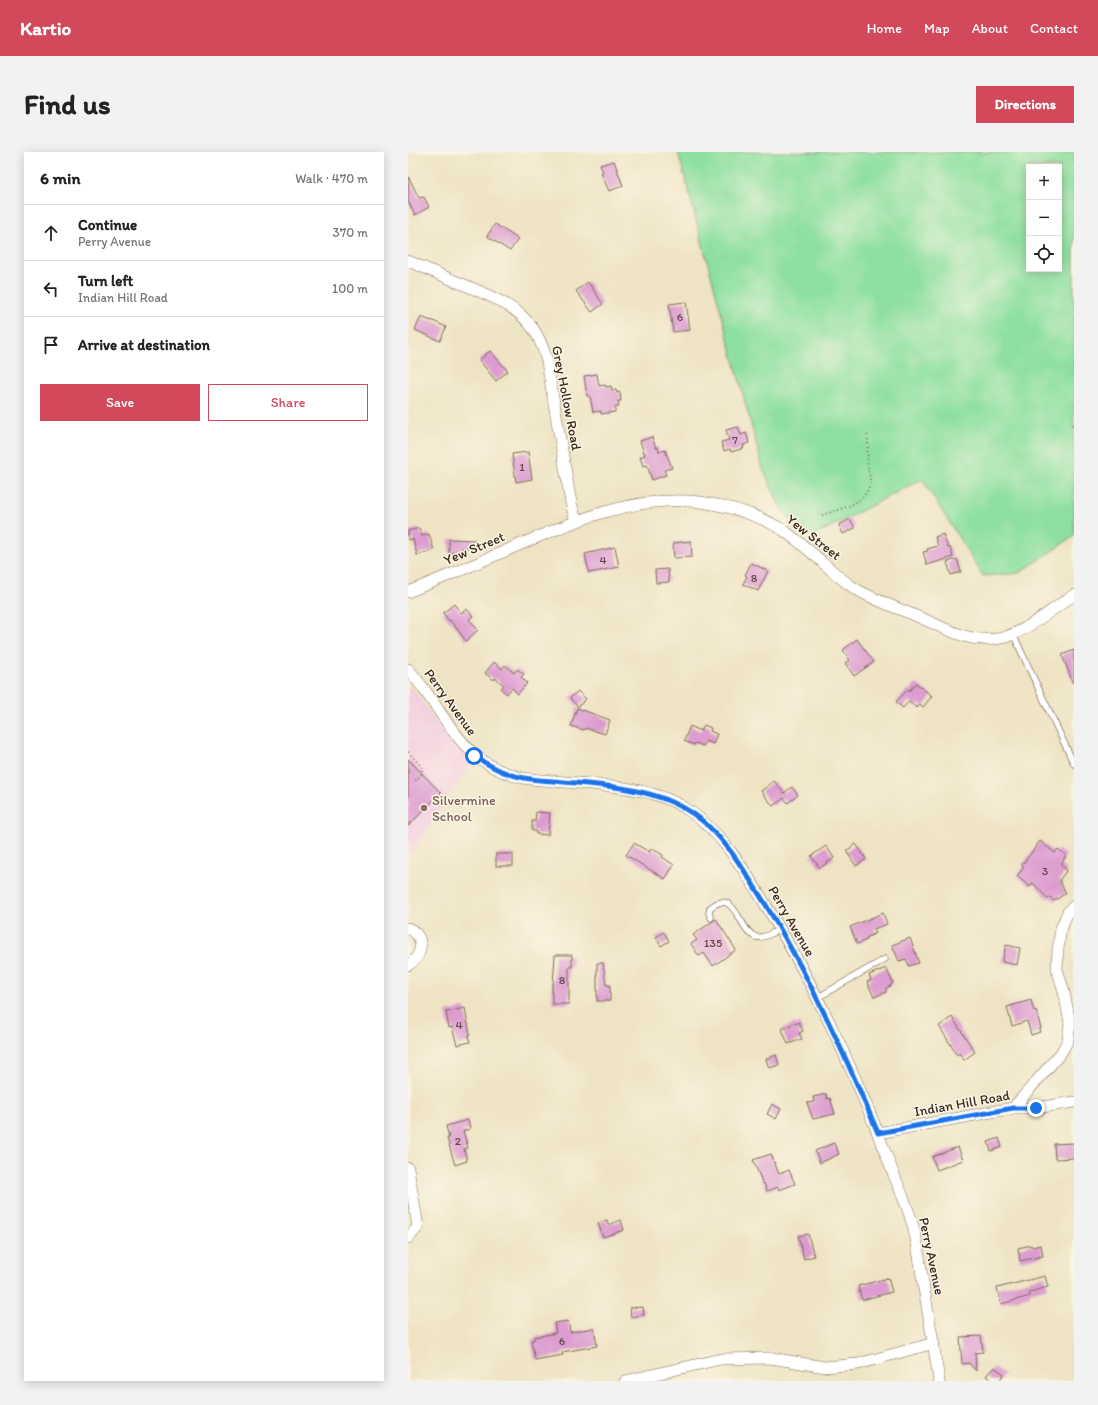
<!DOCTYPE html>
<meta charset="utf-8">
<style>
body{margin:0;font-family:Itim,sans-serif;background:#f2f2f2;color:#222}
.controls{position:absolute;right:12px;top:12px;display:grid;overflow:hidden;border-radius:0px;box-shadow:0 2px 10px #0003}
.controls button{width:36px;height:36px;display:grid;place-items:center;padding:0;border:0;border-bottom:1px solid #e0e0e0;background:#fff;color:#222;font:20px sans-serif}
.stop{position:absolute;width:12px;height:12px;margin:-9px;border:3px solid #1a73e8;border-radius:50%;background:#fff}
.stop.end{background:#1a73e8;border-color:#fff;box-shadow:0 1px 4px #0008}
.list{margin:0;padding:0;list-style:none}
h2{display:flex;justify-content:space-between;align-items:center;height:52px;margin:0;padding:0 16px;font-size:17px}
h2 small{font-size:13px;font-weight:400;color:#767676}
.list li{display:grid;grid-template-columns:26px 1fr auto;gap:12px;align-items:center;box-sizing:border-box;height:56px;padding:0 16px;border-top:1px solid #e0e0e0}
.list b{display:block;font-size:15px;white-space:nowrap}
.list p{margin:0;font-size:13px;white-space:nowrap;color:#767676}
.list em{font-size:13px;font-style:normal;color:#767676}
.actions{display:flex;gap:8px;padding:12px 16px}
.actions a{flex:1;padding:9px 0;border:1px solid #d1495b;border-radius:0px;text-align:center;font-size:14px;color:#d1495b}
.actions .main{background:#d1495b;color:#fff}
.icon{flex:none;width:22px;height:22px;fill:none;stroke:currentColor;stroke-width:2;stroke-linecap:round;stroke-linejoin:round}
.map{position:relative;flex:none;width:666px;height:1229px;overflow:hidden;border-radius:0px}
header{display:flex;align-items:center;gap:24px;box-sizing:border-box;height:56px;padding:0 20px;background:#d1495b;color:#fff}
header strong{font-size:19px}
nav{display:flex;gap:22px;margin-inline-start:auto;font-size:14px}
.intro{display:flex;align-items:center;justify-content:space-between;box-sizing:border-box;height:96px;padding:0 24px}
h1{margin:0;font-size:28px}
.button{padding:10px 18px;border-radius:0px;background:#d1495b;color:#fff;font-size:14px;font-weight:700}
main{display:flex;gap:24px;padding:0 24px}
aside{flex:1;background:#fff;border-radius:0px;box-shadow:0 2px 10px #0003}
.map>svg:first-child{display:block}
</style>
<header>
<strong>Kartio</strong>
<nav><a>Home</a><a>Map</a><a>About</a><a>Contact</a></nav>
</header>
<div class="intro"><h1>Find us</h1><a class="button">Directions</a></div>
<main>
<aside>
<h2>6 min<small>Walk · 470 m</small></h2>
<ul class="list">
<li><svg class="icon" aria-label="ahead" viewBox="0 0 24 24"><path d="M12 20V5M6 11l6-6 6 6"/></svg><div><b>Continue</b><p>Perry Avenue</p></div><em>370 m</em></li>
<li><svg class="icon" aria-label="left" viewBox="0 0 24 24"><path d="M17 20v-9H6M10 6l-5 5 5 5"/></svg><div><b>Turn left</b><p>Indian Hill Road</p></div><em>100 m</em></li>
<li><svg class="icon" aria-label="arrive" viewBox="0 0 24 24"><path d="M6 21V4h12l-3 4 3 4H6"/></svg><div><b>Arrive at destination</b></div></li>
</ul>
<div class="actions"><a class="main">Save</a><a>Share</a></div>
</aside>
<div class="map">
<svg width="666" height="1229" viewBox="0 0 666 1229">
<rect width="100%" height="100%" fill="#fcf5e5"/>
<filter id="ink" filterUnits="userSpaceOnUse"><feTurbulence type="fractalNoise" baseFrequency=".025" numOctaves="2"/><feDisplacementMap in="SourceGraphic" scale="8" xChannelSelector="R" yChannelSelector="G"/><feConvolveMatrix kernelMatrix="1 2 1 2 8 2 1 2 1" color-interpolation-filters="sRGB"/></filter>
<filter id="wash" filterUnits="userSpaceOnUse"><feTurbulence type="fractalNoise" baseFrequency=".012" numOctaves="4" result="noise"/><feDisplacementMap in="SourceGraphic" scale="16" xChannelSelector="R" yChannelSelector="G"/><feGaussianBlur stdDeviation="0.9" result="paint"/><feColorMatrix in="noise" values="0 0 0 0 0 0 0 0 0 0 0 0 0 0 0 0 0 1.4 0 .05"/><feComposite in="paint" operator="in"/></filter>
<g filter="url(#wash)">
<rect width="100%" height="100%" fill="#eee3c2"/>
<!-- built -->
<path fill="#f3cfe0" d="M0 533 14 548 27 569 48 592 66 607 0 706Z"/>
<!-- green -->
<path fill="#8ee0a0" stroke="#64855f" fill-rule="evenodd" d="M270 0H666V384L611 421 575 424 514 327 405 384 381 366 372 354 355 317ZM621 15H651V117H621Z"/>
<g id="blocks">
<!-- building -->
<g fill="#dd9cd0">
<path d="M206 9 215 34 201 39 193 21 195 20 192 13Z"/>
<path d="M0 24 11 46 16 45 21 55 7 63 0 49Z"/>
<path d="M87 72 110 87 102 99 79 84Z"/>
<path d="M180 130 195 152 184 160 168 139Z"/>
<path d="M278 150 282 178 265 180 261 152Z"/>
<path d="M13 165 23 169V168L38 175 32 189 7 178Z"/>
<path d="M82 199 100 219 88 229 71 208Z"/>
<path d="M189 222 191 234 197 233 198 235 203 234 204 238H208L209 241 212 240 213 249H210L211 255H207V260L193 262V259L185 260 182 244H179L176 224Z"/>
<path d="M330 275 333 283 338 281 341 291 335 293 336 296 323 300 322 297 316 299 313 290 321 288 318 278Z"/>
<path d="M244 285 248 296 250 295 251 300 257 298 264 316 256 318 258 323 244 328 239 313 235 314 232 305 237 303 232 289Z"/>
<path d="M120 300 124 327 108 330 104 302Z"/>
<path d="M442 367 447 376 435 382 431 373Z"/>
<path d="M11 376 14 384 21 382 26 398 9 403 5 387 0 388V379Z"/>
<path d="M535 382 540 396 542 395 545 405 519 413 515 400 520 399 519 397 530 394 527 385Z"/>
<path d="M41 387 67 388V396H53V401H41Z"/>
<path d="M283 389 284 405 266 406 265 391Z"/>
<path d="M207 395 211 415 181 421 177 402Z"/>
<path d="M549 407 553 420 543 423 539 410Z"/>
<path d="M343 411 360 419 350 439 335 432 339 424 337 423Z"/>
<path d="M260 417 261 430 248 431 247 418Z"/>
<path d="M46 452 53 461 59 457 65 464 61 467 70 478 58 489 42 468 41 469 35 461Z"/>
<path d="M449 487 466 510 446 524 437 511 442 508 435 498Z"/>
<path d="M666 498V531H665L654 503Z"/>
<path d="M86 510 94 517 97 513 106 521 109 517 116 522 113 525 119 531 110 542 104 536 99 542 93 537 96 533 87 526 86 528 77 521Z"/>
<path d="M508 531 524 544 515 555 512 552 509 556 501 549 495 556 488 550 500 537 501 539Z"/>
<path d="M170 539 178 547 170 555 162 546Z"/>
<path d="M169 556 202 568 197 582 177 576 176 578 163 574Z"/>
<path d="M296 573 303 576 302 579 309 582 305 592 298 589 295 594 287 591 286 593 276 589 282 574 293 579Z"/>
<path d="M0 607 33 641 0 674Z"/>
<path d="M366 629 376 641 384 635 390 643 380 651 376 646 365 654 353 639Z"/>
<path d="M128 660 142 661 140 683 128 682V679H124V669H127Z"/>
<path d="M632 689 647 701 650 697 658 703 653 713 659 718 652 727V730L658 741 646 749 642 745 640 747 625 731 622 735 609 724 616 715 614 713Z"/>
<path d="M226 691 241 700 243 696 255 703 254 705 266 713 257 727 218 703Z"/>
<path d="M448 692 458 707 448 714 438 699Z"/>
<path d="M418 694 426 706 412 716 403 704Z"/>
<rect x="88" y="702" width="17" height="12"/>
<path d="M475 761 479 772 466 777 468 781 458 786 459 788 449 792 442 775Z"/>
<path d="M308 767 328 798 305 814 296 801 291 804 283 792 289 788 285 783Z"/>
<path d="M256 780 261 789 253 794 248 785Z"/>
<path d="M502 786 511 811 501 814 498 807 491 809 484 793Z"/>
<path d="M598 793 612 796 609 813 594 810Z"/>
<path d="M147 803H164V815H161V852H144V833H145Z"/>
<path d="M189 811H195L198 833H202V849H189Z"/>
<path d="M478 816 485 831 483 832V834L478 836V840L466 845 459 830 463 828 461 823Z"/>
<path d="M623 848 626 859 628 858 633 877 631 878 632 880 623 883 619 869 604 874 599 855Z"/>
<path d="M57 856 62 883 60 884 62 890 49 893 44 875 41 876 38 860Z"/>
<path d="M544 865 567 900 556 908 551 901 549 903 531 874Z"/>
<path d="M391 870 395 879 391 881 394 887 380 892 374 877 387 871 388 872Z"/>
<path d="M368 903 371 913 361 916 358 907Z"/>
<path d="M418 942 419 947 422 946 427 962 405 967 399 951 406 950 405 945Z"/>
<path d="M364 952 373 957 368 967 359 962Z"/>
<path d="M60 968 62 977 55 979 60 996 56 997 59 1009 47 1013 39 986H41L38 974Z"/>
<path d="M591 986 594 995 583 999 580 990Z"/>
<path d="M426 991 431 1002 412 1011 407 999Z"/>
<path d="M666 991V1006L647 1007 646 992Z"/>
<path d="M550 995 555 1008 529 1018 524 1005Z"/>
<path d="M363 1002 371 1022 381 1018 387 1032 371 1038 370 1035 359 1039 356 1031 355 1032 345 1008Z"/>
<path d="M199 1068 200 1073 213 1068 216 1078 195 1085 190 1071Z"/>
<path d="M400 1082 406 1104 396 1107 390 1084Z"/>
<path d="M623 1093 624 1095 633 1093 635 1104 612 1109 610 1096Z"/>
<path d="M637 1124 640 1135 622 1140V1144L593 1152 589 1136Z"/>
<path d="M480 1126 484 1140 454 1148 450 1134Z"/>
<path d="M235 1155 236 1163 223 1165 222 1156Z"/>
<path d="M160 1169 162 1180 186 1176 189 1194 154 1200 155 1203 127 1208 123 1188H126V1185L148 1181 146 1171Z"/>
<path d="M573 1184 575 1200 567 1201 568 1219 561 1211 554 1212 552 1185Z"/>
<path d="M586 1215 596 1222 591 1229H584L578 1224Z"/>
</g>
</g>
</g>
<g filter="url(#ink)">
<use href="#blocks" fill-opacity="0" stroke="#7a6b57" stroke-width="1"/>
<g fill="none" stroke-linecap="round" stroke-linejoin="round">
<!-- lane casing -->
<g stroke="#7a6b57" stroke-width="7">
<g id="lane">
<path d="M605 482 666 612"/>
<path d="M303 766 301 761 302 756C327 734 331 780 348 785 356 787 366 780 372 777"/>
<path d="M409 846 477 807"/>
</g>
</g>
<!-- street casing -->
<g stroke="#7a6b57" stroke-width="12">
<g id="street">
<path d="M0 109C20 117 39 126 59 134 100 152 128 162 139 210L163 351 168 369"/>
<path d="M0 440C32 427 63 414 95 400 157 373 222 342 292 350 320 354 351 363 375 378 385 385 395 393 404 401 418 413 431 426 446 436 469 450 496 458 520 469 544 480 567 492 594 486 618 480 644 457 666 443"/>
<path d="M0 517C39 561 51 612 115 626 164 633 235 629 277 656 313 678 337 719 359 755 408 836 449 924 482 1013 490 1034 501 1056 506 1078 510 1093 512 1110 514 1125 520 1160 526 1194 531 1229"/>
<path d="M0 776C18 784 15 804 0 813"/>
<path d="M605 956 653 901 660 888 662 871 656 840 649 817 650 797 653 776 660 760 666 754"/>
<path d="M470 981 605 956H628L666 950"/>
<path d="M0 1016 10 1075 0 1086"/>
<path d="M217 1229 313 1207 363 1206 417 1215 450 1212 526 1191"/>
</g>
</g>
<!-- path -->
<g stroke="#7a6b57" stroke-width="2" stroke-dasharray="1 3" stroke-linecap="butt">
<path d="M664 273 666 272"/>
<path d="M414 363C431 357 461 352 462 329 462 324 460 319 460 314 459 302 461 291 459 280"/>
<path d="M0 600 15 616 13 623 6 630"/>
</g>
<!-- lane -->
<use href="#lane" stroke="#fff" stroke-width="5.5"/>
<!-- street -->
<use href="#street" stroke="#fff" stroke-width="11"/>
</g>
</g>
<g fill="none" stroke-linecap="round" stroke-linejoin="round" filter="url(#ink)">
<!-- route -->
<path stroke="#1a73e8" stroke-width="5" d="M66 604C77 611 88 618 101 622 115 627 130 628 145 629 177 632 210 633 241 642 263 648 280 656 297 671 322 693 340 725 358 753 402 826 437 903 470 981L605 956H628"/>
</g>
<!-- markers -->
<circle fill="#8d6e63" stroke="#fcf5e5" stroke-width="1.5" cx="16" cy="656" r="4"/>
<g text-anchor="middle" stroke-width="3" stroke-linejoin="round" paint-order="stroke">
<!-- number labels -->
<g font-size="12" fill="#64464a">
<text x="272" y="169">6</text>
<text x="327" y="292">7</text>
<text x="114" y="319">1</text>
<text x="195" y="412">4</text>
<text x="346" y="430">8</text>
<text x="637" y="723">3</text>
<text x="305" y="795">135</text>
<text x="154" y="832">8</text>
<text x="51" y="877">4</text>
<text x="50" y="993">2</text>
<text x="154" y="1193">6</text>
</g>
<!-- street labels -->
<g font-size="14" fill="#3b2a1e" stroke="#fcf5e5">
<text transform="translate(159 246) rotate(79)" y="5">Grey Hollow Road</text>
<text transform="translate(406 385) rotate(38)" y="5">Yew Street</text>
<text transform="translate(66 396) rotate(-23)" y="5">Yew Street</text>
<text transform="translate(43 550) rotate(54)" y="5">Perry Avenue</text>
<text transform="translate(384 769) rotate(60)" y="5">Perry Avenue</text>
<text transform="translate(554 951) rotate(-10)" y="5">Indian Hill Road</text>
<text transform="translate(524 1104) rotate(78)" y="5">Perry Avenue</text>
</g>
<!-- education labels -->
<g font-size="14" fill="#785e54" stroke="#fcf5e5" text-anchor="start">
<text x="24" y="653">Silvermine<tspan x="24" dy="16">School</tspan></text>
</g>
</g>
</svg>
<div class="controls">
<button>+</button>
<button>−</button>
<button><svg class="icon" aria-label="locate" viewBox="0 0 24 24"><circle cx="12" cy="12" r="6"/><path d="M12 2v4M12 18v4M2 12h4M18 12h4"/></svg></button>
</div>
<div class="stop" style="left:66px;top:604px"></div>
<div class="stop end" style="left:628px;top:956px"></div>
</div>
</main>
